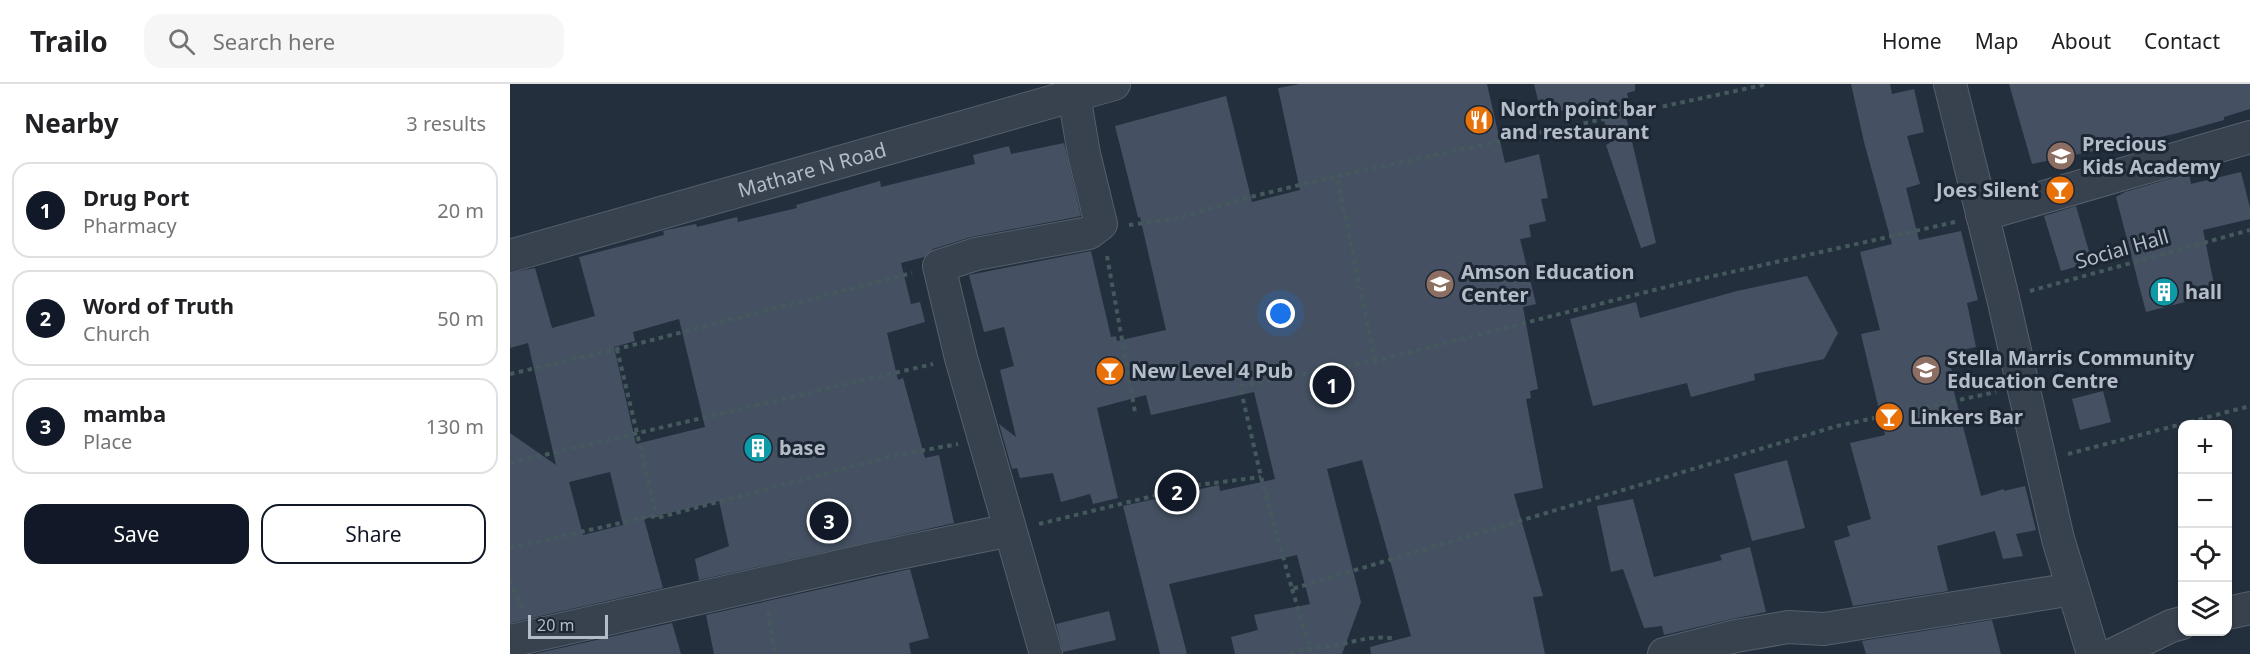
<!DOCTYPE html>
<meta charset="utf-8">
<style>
body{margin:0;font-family:"Noto Sans",sans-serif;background:#f6f6f6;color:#202124}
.controls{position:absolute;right:18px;bottom:18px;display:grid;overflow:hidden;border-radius:12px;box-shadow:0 2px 4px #0004}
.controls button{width:54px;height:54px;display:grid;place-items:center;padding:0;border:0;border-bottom:2px solid #e0e0e0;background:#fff;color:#202124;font:30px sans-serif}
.scale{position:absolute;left:18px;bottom:15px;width:80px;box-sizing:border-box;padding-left:6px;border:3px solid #b4bcc9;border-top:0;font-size:16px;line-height:21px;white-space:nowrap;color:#b4bcc9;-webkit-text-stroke:4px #1d2633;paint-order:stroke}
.you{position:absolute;left:771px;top:230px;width:21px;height:21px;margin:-15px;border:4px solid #fff;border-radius:50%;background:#1a73e8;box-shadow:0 0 0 9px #1a73e833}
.badge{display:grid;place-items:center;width:39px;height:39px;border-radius:50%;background:#111827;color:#fff;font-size:20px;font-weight:700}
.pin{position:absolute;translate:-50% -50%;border:3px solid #fff;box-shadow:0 2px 6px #0006}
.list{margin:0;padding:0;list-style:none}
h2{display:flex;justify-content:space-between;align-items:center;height:78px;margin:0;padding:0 24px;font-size:26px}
h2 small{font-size:20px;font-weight:400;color:#757577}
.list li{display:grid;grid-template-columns:39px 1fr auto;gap:18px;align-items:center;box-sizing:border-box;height:96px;margin:0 12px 12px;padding:0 12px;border:2px solid #e0e0e0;border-radius:18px}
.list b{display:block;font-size:22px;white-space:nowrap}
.list p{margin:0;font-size:20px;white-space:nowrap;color:#757577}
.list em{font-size:20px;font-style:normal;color:#757577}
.actions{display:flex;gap:12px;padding:18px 24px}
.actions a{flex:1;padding:14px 0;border:2px solid #111827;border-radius:18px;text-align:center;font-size:21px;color:#111827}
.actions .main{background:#111827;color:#fff}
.icon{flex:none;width:33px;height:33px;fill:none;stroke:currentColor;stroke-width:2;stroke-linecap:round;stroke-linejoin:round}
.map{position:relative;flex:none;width:1740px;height:570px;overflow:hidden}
header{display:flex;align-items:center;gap:36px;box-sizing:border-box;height:84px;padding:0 30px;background:#fff;border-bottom:2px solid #e0e0e0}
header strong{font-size:28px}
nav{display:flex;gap:33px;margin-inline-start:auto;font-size:21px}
.search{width:420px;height:54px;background:#f6f6f6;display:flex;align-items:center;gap:15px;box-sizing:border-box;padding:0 21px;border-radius:18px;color:#757577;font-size:22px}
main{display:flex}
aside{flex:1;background:#fff}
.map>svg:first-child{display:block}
</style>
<header>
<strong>Trailo</strong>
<div class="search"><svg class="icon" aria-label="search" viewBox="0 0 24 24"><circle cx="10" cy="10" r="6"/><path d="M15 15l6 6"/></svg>Search here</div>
<nav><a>Home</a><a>Map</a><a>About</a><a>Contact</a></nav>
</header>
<main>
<aside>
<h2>Nearby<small>3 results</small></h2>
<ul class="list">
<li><span class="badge">1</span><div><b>Drug Port</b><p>Pharmacy</p></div><em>20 m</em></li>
<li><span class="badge">2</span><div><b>Word of Truth</b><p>Church</p></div><em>50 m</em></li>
<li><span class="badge">3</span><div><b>mamba</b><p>Place</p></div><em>130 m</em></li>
</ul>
<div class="actions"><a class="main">Save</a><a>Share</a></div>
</aside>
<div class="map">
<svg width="1740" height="570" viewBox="0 0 1740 570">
<rect width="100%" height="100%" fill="#242f3e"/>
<!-- building -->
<g fill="#455162" fill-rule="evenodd">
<path d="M790 0H977L995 79 1029 70 1038 114 1031 115 1036 137 1019 141 1021 153 1010 155 1026 220 1013 223 1028 305 1020 307 1021 314 1016 315 1033 404 1004 410 1033 512 1023 513 1035 570H861L860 563 901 552 852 376 817 385 851 518 832 570H725L721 553 748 546 744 531 800 520 787 471 659 500 677 570H650L613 422 709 401 710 407 765 395 744 308 641 331 636 311 587 324 608 414 583 420 580 410 551 418 543 389 510 394 507 384 502 385 489 340 506 353 490 286 504 282 494 243 474 248 459 191 581 167 601 253 606 252 607 257 656 246 630 133H628L605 42 716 12 742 118 790 106 768 4Z"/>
<path d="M1024 0H1125V7L1117 9 1120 22 1114 24 1146 159 1131 164 1096 61 1100 59 1089 17 1032 32Z"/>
<path d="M1341 0H1380L1382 10 1404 5 1414 48 1397 52 1410 100 1396 104 1409 156 1451 147 1468 216 1457 219 1466 263 1437 269 1446 303 1443 304 1471 412 1494 405V407L1515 402 1526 446 1506 450 1513 472 1493 475 1485 447 1427 462 1438 507 1343 522 1324 457 1340 452 1337 442 1361 435 1340 359 1375 351 1351 250 1370 246 1350 168 1382 160 1354 58Z"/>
<path d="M1499 0H1740V25L1714 33V36L1664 50 1522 80Z"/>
<path d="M554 59 571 132 461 153 423 165 414 173 391 179 401 220 410 218 415 238 377 249 388 296 393 294 415 374 429 371 444 439 189 496 185 475 219 462 209 417 134 435 153 504 0 539V349L46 381 18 259 0 264V189L25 184 42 244 85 232 69 173 154 151 153 147 156 146 186 140 187 143 227 133 228 138 287 124 286 121 370 97 371 103 465 80 463 71 499 62 501 70ZM169 235 195 343 126 360 104 263 125 257 123 248ZM100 388 113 441 73 451 59 398Z"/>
<path d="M1731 88 1740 124V135L1693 146 1706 210 1636 228 1606 113 1615 108 1679 89 1681 100Z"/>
<path d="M1566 122 1582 178 1551 187 1534 132Z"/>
<path d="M1297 192 1328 249 1314 275 1244 290 1245 296 1181 313 1177 299 1083 322 1060 235 1126 218 1130 234 1227 207Z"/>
<path d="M1593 307 1601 338 1570 346 1562 315Z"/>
<path d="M1277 376 1295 444 1242 457 1224 390Z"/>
<path d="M1123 415 1144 493 1212 476 1210 471 1240 463 1256 528 1222 535 1154 551 1152 542 1134 544 1113 485 1101 488 1087 422Z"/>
<path d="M400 485 419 554 399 559 401 570H204L196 531Z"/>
<path d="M599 527 606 556 553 568 546 540Z"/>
<path d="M1482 536 1491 570H1356L1352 557Z"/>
<path d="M162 539 171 570H24Z"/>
</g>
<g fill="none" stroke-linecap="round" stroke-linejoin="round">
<!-- minor casing -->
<g stroke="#565f6c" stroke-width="34">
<g id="minor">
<path d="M1440 0 1493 214 1548 455 1583 570"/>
<path d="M1472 131 1740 53"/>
<path id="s1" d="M0 172 604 0"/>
<path d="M1718 529 1740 524"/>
<path d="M0 557 365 474 500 446"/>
<path d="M536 570 451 274 429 182 466 170 579 149 591 140 574 70 564 11"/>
<path d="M1154 570 1226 552 1278 543 1314 545 1563 505"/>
<path d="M1604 570 1661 542 1672 539"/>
</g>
</g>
<!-- path -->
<g stroke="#44595c" stroke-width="4" stroke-dasharray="4.5 4.5" stroke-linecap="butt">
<path d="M1445 138 1168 200 865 277 730 302 751 393 782 505 1327 342 1486 308"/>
<path d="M619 141 664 135 736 114 827 92"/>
<path d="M597 172 625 328"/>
<path d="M1520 207 1740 146"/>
<path d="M107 265 147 433"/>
<path d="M865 277 827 92 1258 0"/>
<path d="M0 290 107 265 402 189"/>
<path d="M1558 370 1740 322"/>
<path d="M0 379 423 280"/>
<path d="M529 440 688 401 751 393"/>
<path d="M0 464 141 432 147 434 382 372 448 360"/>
<path d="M0 496 12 526"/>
<path d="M782 505 800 563"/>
<path d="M258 528 265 570"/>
<path d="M780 570C797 564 809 564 826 561 849 557 858 552 882 554"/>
</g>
<!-- minor -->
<use href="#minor" stroke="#38414e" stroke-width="32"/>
</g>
<!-- icons -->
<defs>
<g id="restaurant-disc" transform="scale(1.5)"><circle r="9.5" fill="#e8710a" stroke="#1d2633"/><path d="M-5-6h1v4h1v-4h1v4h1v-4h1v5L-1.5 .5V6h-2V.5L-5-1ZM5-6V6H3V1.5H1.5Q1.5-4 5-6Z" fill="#fff"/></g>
<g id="school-disc" transform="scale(1.5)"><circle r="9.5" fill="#8d6e63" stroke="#1d2633"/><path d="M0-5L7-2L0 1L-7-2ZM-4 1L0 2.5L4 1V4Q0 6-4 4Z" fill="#fff"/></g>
<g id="bar-disc" transform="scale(1.5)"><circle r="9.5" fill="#e8710a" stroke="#1d2633"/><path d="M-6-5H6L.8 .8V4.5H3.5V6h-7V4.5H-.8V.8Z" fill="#fff"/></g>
<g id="building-disc" transform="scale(1.5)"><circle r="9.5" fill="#0f9aa8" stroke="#1d2633"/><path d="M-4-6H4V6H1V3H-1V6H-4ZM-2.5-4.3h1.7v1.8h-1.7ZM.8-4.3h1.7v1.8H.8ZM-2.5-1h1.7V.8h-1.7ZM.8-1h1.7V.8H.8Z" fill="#fff"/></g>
</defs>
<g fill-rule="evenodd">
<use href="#restaurant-disc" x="969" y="36"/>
<use href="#school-disc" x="1551" y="72"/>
<use href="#bar-disc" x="1550" y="106"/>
<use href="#school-disc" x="930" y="200"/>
<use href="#building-disc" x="1654" y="208"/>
<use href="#school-disc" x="1416" y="286"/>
<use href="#bar-disc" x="600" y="287"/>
<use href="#bar-disc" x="1379" y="333"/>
<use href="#building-disc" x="248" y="364"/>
</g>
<g text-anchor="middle" stroke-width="6" stroke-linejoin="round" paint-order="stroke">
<!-- poi labels -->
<g font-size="20" font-weight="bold" fill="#b4bcc9" stroke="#1d2633" text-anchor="start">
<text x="990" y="32">North point bar<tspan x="990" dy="23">and restaurant</tspan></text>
<text x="1572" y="67">Precious<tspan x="1572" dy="23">Kids Academy</tspan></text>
<text x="1529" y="113" text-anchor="end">Joes Silent</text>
<text x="951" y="195">Amson Education<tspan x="951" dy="23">Center</tspan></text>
<text x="1675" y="215">hall</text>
<text x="1437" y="281">Stella Marris Community<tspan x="1437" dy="23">Education Centre</tspan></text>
<text x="621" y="294">New Level 4 Pub</text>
<text x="1400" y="340">Linkers Bar</text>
<text x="269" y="371">base</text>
</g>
<!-- street labels -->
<g font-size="20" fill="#b4bcc9" stroke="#1d2633">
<text dy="7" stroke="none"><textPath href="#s1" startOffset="314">Mathare N Road</textPath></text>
<text transform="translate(1612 165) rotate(-16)" y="7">Social Hall</text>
</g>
</g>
</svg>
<div class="controls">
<button>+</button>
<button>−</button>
<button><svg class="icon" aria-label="locate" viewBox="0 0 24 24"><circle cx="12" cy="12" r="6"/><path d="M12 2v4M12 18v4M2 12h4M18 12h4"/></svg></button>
<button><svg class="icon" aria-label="layers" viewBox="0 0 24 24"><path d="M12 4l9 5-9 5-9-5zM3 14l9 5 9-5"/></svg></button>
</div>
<div class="scale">20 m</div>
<div class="you"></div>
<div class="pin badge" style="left:822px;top:301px">1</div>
<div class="pin badge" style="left:667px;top:408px">2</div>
<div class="pin badge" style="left:319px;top:437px">3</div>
</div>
</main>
